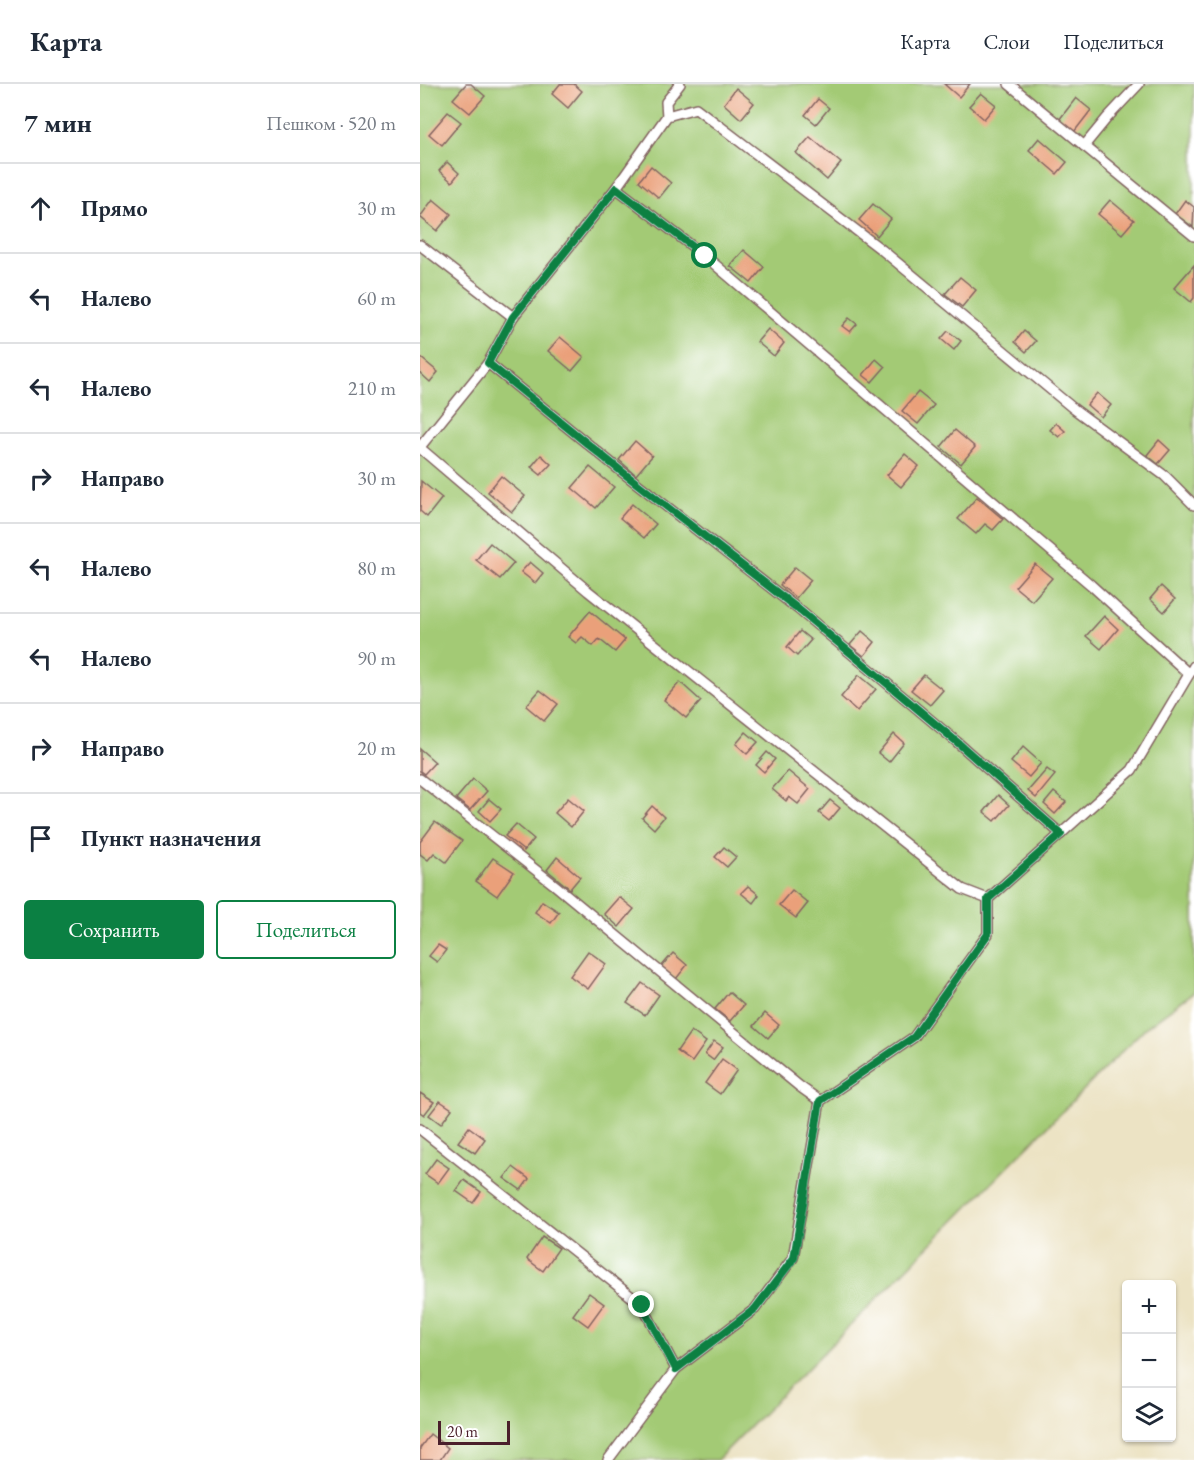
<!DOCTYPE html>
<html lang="ru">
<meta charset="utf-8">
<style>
body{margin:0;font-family:"EB Garamond",serif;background:#f2f2f3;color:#1f2937}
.controls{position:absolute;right:18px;bottom:18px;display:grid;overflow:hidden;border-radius:6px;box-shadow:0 2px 4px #0004}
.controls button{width:54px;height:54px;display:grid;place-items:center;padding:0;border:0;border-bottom:2px solid #e0e1e3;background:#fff;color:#1f2937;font:30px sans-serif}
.scale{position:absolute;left:18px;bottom:15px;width:72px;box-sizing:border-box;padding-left:6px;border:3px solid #4a1f2b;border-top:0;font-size:16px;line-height:21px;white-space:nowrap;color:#4a1f2b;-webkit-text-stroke:4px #fff;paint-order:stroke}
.stop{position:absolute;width:18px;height:18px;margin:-14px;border:4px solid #0b8043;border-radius:50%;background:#fff}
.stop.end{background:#0b8043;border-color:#fff;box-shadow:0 2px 6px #0008}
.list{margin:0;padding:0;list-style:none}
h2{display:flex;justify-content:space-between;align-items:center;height:78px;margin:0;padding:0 24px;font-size:26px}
h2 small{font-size:20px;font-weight:400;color:#747a83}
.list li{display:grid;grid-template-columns:39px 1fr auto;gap:18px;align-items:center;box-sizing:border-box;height:90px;padding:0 24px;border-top:2px solid #e0e1e3}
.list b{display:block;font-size:22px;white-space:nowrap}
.list em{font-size:20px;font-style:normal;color:#747a83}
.actions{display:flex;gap:12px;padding:18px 24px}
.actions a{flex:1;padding:14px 0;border:2px solid #0b8043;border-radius:6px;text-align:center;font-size:21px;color:#0b8043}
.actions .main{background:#0b8043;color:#fff}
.icon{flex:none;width:33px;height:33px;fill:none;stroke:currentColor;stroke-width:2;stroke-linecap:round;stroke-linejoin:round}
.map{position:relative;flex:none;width:774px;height:1376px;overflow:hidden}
header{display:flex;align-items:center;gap:36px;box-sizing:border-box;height:84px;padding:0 30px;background:#fff;border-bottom:2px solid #e0e1e3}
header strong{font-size:28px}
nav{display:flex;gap:33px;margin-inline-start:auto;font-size:21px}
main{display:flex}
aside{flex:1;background:#fff}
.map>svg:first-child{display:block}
</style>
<header>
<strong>Карта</strong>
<nav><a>Карта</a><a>Слои</a><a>Поделиться</a></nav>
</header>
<main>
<aside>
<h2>7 мин<small>Пешком · 520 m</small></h2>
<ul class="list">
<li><svg class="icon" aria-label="ahead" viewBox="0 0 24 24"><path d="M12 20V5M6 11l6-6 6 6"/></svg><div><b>Прямо</b></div><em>30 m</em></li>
<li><svg class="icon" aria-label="left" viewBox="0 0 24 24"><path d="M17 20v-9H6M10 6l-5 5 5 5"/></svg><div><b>Налево</b></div><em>60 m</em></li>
<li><svg class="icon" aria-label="left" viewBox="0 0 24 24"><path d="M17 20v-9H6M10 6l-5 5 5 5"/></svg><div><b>Налево</b></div><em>210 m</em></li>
<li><svg class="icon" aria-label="right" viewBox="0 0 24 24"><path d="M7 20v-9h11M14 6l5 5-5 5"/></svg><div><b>Направо</b></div><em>30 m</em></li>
<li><svg class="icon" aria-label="left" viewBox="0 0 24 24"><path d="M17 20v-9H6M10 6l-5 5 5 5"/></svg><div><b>Налево</b></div><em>80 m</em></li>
<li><svg class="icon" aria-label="left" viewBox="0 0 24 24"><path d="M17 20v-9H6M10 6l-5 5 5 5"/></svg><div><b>Налево</b></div><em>90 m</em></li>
<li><svg class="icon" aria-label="right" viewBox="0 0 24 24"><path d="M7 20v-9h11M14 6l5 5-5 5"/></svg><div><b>Направо</b></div><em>20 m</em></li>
<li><svg class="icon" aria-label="arrive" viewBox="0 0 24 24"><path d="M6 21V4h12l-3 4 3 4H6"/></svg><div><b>Пункт назначения</b></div></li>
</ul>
<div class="actions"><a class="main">Сохранить</a><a>Поделиться</a></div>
</aside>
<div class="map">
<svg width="774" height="1376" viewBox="0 0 774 1376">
<rect width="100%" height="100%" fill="#fff"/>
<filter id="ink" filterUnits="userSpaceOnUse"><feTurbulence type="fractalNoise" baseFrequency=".0167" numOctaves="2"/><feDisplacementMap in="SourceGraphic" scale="12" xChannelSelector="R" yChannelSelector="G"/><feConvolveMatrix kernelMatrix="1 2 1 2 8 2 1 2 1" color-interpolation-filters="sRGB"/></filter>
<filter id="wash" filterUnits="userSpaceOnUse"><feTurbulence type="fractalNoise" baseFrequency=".008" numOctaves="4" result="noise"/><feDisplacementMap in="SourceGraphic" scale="24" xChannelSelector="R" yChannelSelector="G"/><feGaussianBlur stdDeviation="1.35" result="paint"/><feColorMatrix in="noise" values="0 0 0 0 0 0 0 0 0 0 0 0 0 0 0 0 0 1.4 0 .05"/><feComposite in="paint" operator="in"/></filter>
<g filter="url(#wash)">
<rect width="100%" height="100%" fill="#ece3c4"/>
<!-- green -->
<path fill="#a3ca75" stroke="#767450" stroke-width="1.5" d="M0 0H774V908L725 944 297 1376H0Z"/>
<g id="blocks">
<!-- building -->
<g fill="#eaa07a">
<path d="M46 0H51L65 12 50 29 33 15Z"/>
<path d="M140 0H154L162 7 148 24 132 10Z"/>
<path d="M524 0H550L539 13Z"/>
<path d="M316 4 334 19 321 35 304 20Z"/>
<path d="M561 9 576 21 564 35 549 22Z"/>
<path d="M656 14 671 26 654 48 639 36Z"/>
<path d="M398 15 409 24 396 40 385 31Z"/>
<path d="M28 28 41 38 22 61 9 50Z"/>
<path d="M390 53 421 79 407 96 376 69Z"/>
<path d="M619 54 647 78 637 90 609 66Z"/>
<path d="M27 78 39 89 32 98 19 87Z"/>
<path d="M231 82 251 99 239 114 219 97Z"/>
<path d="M13 115 31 130 17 147 0 133Z"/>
<path d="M690 116 714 136 702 150 678 130Z"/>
<path d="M765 116 774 123 773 143 755 130Z"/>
<path d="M453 120 471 135 457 152 439 136Z"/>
<path d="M324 166 344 183 331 199 310 182Z"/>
<path d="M774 181V214L771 218 754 204Z"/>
<path d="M540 193 556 206 542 223 525 210Z"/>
<path d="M429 234 437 240 430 248 422 242Z"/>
<path d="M348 245 364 259 354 272 337 258Z"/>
<path d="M528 247 541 257 534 266 521 255Z"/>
<path d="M604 247 616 257 606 268 595 258Z"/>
<path d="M140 253 164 273 152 287 128 267Z"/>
<path d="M0 273 18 288 10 298 0 289Z"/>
<path d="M456 275 465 283 452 298 443 291Z"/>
<path d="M498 308 514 321 498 340 482 327Z"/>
<path d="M677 309 691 321 681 333 667 321Z"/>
<path d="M636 339 645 347 639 353 630 346Z"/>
<path d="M535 346 555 363 541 380 521 363Z"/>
<path d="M739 356 750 366 738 380 727 371Z"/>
<path d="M215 357 232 372 216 391 199 376Z"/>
<path d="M485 370 499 382 481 403 467 391Z"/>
<path d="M121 371 131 380 121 391 111 383Z"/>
<path d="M170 383 194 403 176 424 152 404Z"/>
<path d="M81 392 105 412 92 428 68 408Z"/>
<path d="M1 397 22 414 7 433 0 427Z"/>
<path d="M557 413 583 435 573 446 565 440 556 450 538 435Z"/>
<path d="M212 420 236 440 224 454 200 434Z"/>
<path d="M70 459 94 479 80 495 56 476Z"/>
<path d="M110 478 123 489 115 499 101 488Z"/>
<path d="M615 480 632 494 612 517 595 503Z"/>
<path d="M375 483 391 496 376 514 360 501Z"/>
<path d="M741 502 755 515 744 528 730 515Z"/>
<path d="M170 527 205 556 195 568 179 555 173 562 162 553 156 559 148 553Z"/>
<path d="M684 532 698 545 681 565 666 552Z"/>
<path d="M380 547 391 556 377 572 367 563Z"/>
<path d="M442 547 455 558 444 572 430 561Z"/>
<path d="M439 591 456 605 437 627 421 613Z"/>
<path d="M504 591 523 606 510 621 491 606Z"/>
<path d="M260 598 281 617 266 634 244 616Z"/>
<path d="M120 606 138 620 124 637 106 622Z"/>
<path d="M326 648 338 658 327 670 316 660Z"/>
<path d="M474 650 484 659 469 678 458 669Z"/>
<path d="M603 663 621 679 609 693 591 678Z"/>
<path d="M0 665 15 678 4 690 0 687Z"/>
<path d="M347 668 355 675 344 688 336 681Z"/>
<path d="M627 685 635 691 616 714 608 707Z"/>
<path d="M368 687 390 705 378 720 369 713 366 717 352 705Z"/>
<path d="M53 695 67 707 50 726 36 715Z"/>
<path d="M634 708 646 718 635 730 624 720Z"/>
<path d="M578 711 589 721 575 737 564 728Z"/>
<path d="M148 714 164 727 151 743 135 729Z"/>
<path d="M69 715 81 725 70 737 59 727Z"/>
<path d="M410 716 420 724 409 737 399 729Z"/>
<path d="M232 722 244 733 234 745 222 734Z"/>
<path d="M15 738 42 757 26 778 14 769 8 776 0 770V758Z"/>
<path d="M96 740 114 755 104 767 85 752Z"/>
<path d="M304 763 316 773 307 783 295 773Z"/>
<path d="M137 773 160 793 150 805 127 786Z"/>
<path d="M73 774 94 788 77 812 56 797Z"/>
<path d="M328 802 339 811 333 819 321 809Z"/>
<path d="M372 806 388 819 376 834 359 821Z"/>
<path d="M199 813 214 825 199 843 184 830Z"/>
<path d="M122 817 139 828 131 839 115 828Z"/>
<path d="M18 861 26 866 17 878 9 872Z"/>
<path d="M168 867 186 880 168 905 150 892Z"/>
<path d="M253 869 267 881 256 895 241 883Z"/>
<path d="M222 899 239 911 225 931 207 919Z"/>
<path d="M309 908 324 921 310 937 295 925Z"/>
<path d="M345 929 359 941 348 954 334 942Z"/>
<path d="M271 947 286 958 272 978 257 967Z"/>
<path d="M294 957 303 963 293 976 285 970Z"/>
<path d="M302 975 317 986 300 1010 285 999Z"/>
<path d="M0 1009 14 1018 4 1031 0 1028Z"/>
<path d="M20 1017 32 1025 21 1040 9 1031Z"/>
<path d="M49 1043 65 1055 55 1069 38 1058Z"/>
<path d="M16 1075 29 1084 18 1099 5 1090Z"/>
<path d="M93 1083 109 1095 101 1106 84 1094Z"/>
<path d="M44 1096 61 1108 53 1119 36 1107Z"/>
<path d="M122 1153 139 1164 123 1187 107 1175Z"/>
<path d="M169 1209 184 1220 168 1242 153 1231Z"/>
<path d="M10 1350 28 1364 20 1376H0V1364Z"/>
</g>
</g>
</g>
<g filter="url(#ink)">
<use href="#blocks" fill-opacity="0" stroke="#836461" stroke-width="1.5"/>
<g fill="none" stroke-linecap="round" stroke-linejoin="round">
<!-- service casing -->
<g stroke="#836461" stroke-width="12">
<g id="service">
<path d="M589 0 774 152"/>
<path d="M247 32 246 18 260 0"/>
<path d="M664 62 687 34 719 0"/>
<path d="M196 104 285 172 671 501 769 590"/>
<path d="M0 161 93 233"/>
<path d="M68 279 201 387 378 525 537 658 641 750"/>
<path d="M0 363 68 279 93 233 196 104 247 32 276 24 462 166 654 325 745 392 774 421"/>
<path d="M0 364 168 507 542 805 568 815"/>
<path d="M0 695 136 802 379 1002 400 1017"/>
<path d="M0 1045 222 1221 256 1285 188 1376"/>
<path d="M256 1285 335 1225 373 1174 400 1017 494 953 568 850V815L712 686 774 582"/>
</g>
</g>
<!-- service -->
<use href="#service" stroke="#fff" stroke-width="9"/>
</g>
</g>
<g fill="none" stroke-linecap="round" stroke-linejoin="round" filter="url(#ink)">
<!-- route -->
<path stroke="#0b8043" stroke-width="8" d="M222 1221 256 1285 335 1225 374 1174 400 1017 494 953 568 850V815L641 750 537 658 378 525 201 387 68 279 93 233 196 104 285 172"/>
</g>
</svg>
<div class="controls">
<button>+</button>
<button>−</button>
<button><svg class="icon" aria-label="layers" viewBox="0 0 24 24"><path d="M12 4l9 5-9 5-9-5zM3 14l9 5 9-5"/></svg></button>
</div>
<div class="scale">20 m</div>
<div class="stop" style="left:285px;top:172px"></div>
<div class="stop end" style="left:222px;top:1221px"></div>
</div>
</main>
